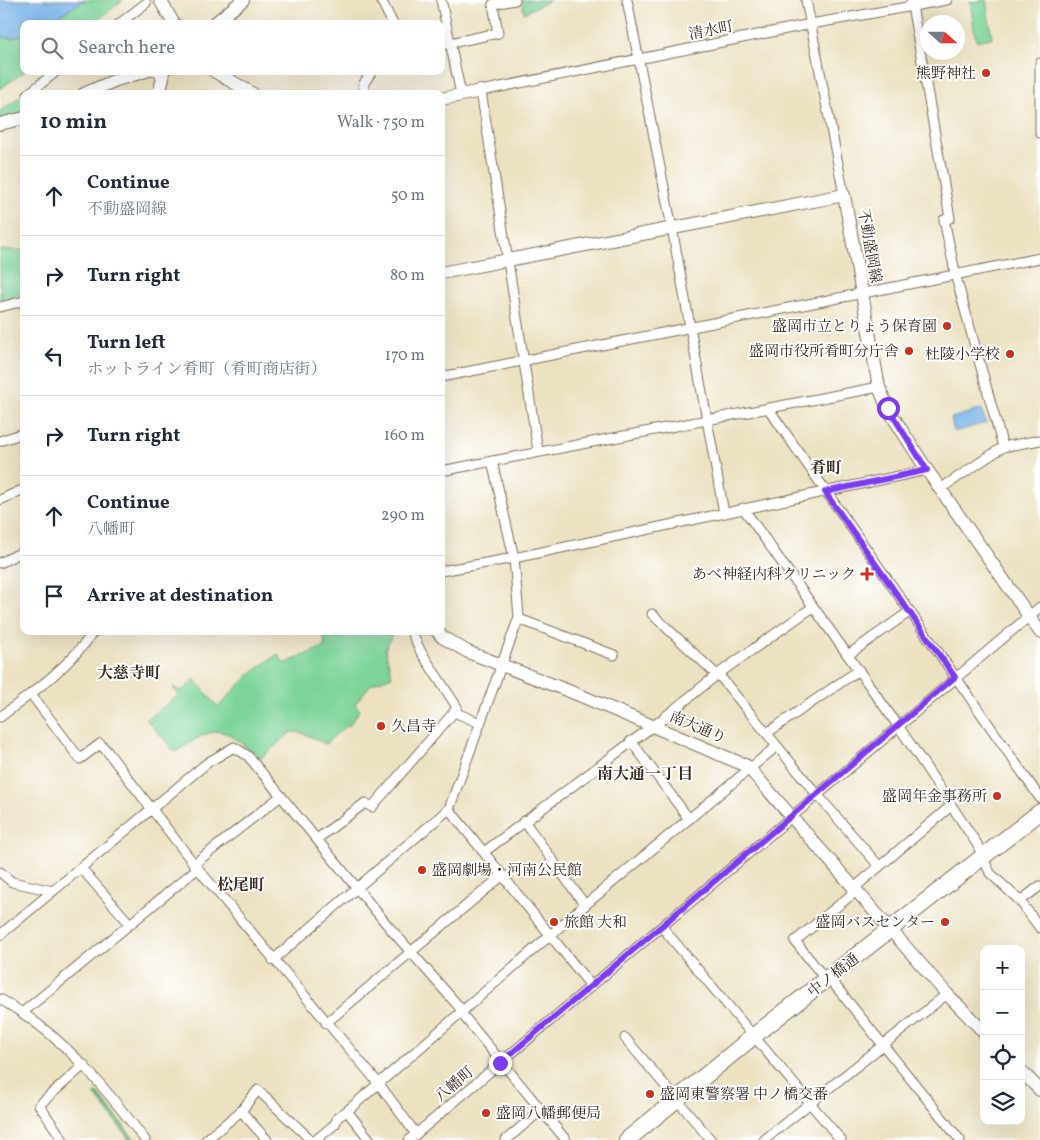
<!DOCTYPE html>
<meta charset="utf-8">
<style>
body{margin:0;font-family:Vollkorn,"Noto Serif JP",serif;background:#f2f2f3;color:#1f2937}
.controls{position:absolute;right:15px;bottom:15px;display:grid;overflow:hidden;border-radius:10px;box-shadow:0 5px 20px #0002}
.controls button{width:45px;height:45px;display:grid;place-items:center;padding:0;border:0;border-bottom:1px solid #e0e1e3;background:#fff;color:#1f2937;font:25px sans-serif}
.compass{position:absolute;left:920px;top:15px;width:45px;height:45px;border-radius:50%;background:#fff;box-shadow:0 5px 20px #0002;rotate:111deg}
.stop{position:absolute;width:15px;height:15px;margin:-11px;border:4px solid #7c3aed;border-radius:50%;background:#fff}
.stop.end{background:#7c3aed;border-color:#fff;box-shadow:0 1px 5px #0008}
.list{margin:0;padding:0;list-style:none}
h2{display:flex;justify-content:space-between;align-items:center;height:65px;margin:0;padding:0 20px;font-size:21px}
h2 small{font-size:16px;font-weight:400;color:#747a83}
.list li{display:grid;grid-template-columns:32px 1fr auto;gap:15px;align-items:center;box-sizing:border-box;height:80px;padding:0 20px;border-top:1px solid #e0e1e3}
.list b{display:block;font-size:19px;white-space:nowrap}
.list p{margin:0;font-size:16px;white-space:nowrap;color:#747a83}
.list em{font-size:16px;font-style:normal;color:#747a83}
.icon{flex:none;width:28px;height:28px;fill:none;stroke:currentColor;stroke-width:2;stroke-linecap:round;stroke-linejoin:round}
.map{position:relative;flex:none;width:1040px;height:1140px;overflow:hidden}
.search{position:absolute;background:#fff;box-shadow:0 5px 20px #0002;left:20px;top:20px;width:425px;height:55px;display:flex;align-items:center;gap:12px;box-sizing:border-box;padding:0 18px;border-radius:10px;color:#747a83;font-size:19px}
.panel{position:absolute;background:#fff;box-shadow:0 5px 20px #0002;left:20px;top:90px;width:425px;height:545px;border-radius:10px}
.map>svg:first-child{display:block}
</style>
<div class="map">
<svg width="1040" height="1140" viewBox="0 0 1040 1140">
<rect width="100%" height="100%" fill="#fff"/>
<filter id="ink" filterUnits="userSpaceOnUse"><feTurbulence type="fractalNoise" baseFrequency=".02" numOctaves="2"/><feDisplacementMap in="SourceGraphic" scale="10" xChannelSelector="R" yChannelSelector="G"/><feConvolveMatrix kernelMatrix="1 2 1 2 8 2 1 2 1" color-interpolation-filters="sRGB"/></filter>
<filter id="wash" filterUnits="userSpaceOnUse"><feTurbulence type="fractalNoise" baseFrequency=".0096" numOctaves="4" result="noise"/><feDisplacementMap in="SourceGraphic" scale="20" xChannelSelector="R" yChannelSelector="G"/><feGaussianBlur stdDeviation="1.12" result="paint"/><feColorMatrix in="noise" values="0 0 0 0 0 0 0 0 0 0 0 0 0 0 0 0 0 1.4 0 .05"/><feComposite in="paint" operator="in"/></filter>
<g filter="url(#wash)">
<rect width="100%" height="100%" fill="#ece2c2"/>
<!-- green -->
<g fill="#7dd499" stroke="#5c7f5c">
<path d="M85 0H123L92 24H45Z"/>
<path d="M522 0H550L524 13Z"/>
<path d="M986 0 992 38 976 41 970 2Z"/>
<path d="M24 34 25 71 0 89V37L12 38Z"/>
<path d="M24 94V114L0 122V111Z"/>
<path d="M0 250H22L24 294 0 300Z"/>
<path d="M323 631H391V637L385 649 392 676 371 684 355 704 360 710 348 727 346 726 325 744 303 733 291 732 261 758 229 734 217 731 203 735 175 752 146 719 178 696 173 687 182 691 194 679 218 707 250 674 278 654 284 664 325 646Z"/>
</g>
<!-- forest -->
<path fill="#66b681" stroke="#507050" d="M98 1093 135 1140H130L94 1094Z"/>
<!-- water -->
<g fill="#75b1e7" stroke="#586e82">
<path d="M0 0H85L45 24H24V34L12 38 0 37Z"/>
<path d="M982 409 986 423 954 432 951 418Z"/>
</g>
</g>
<g filter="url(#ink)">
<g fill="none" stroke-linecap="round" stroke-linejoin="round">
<!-- street casing -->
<g stroke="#796a57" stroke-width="11">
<g id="street">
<path d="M381 0 393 24"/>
<path d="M441 0 461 94"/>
<path d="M627 0 672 228 724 513"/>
<path d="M806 0 844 195"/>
<path d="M911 0 950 218 944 220 957 281 1003 447"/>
<path d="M119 24 146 3"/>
<path d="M441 45 498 33 493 4 515 0"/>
<path d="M1040 63V133"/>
<path d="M146 71 157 72 163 78 165 71"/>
<path d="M28 94 57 71"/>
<path d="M366 94 363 85 372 71"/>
<path d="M0 307 24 301"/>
<path d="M441 377 1040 258"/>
<path d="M768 408 1040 798"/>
<path d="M0 441 24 433"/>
<path d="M538 451 481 91 811 24 947 0"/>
<path d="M441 471 879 387"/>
<path d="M940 489 1003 447 1040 440"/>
<path d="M0 500 24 489"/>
<path d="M743 508 901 730 977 844 990 873 1020 901 1040 928"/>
<path d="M0 563 24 551"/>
<path d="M441 571 514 558 927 470"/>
<path d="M652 614 717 675"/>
<path d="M519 619 614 655"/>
<path d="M411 631 421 652 457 707 454 712 480 723"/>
<path d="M848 655 909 612"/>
<path d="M718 674 814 791 879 866"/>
<path d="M31 694 80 759 100 744 107 751 194 864 379 1084 416 1134"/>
<path d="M0 717C34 692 70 666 94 631"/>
<path d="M767 733 859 670"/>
<path d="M631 741 689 819"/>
<path d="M449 809 591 986"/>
<path d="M524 821 585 905"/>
<path d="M317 839 365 803 372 807 454 712"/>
<path d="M484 852 661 720 718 674 813 607"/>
<path d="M194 864 281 796"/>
<path d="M81 868 130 924"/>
<path d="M0 872 12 882 53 891"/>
<path d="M854 888 951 806"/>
<path d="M1020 901 1040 886"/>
<path d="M662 927 841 1140"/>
<path d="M0 935 207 763 234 747 248 756 389 927 461 1009V1013L566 1140"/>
<path d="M273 960 449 809 519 617 514 558 492 461"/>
<path d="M829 978 960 1140"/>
<path d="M826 980 795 941 856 891"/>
<path d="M0 999C62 1034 103 1085 145 1140"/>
<path d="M22 1013 198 868"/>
<path d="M326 1023 503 875"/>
<path d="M625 1038 711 1140"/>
<path d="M241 1111 267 1140"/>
<path d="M63 1140 39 1105 84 1065"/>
<path d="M206 1140 241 1111 258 1090 311 1140"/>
<path d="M316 1140 335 1124 338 1117 347 1111"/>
<path d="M370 1140 347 1111 585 905 777 746"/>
<path d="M409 1140 1040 607"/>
<path d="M506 1140 541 1110"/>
<path d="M764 1140 947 994"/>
</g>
</g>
<!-- secondary casing -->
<g stroke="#796a57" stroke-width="14">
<g id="secondary">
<path d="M160 0 174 24"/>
<path d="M214 24 243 0"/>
<path d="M214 71 253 94"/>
<path d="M84 94 116 80 146 71"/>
<path d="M159 94 163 78"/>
<path d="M441 99 481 91"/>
<path d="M0 124 24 118"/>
<path d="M441 273 844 195 879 387 888 409 927 470 1040 632"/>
<path d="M437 631 442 637 468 652 579 695 747 766 947 994 984 1032"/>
<path d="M1021 1071 1040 1090"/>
</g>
</g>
<!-- highway casing -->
<g stroke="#796a57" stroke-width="18">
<path id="highway" d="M627 1140 755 1035 1040 812"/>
</g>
<!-- street -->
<use href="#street" stroke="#fff" stroke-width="9"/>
<!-- secondary -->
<use href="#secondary" stroke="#fff" stroke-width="12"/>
<!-- highway -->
<use href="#highway" stroke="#fff" stroke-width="16"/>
</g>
</g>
<g fill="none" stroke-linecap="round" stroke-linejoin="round" filter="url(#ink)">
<!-- route -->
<path stroke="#7c3aed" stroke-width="6" d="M500 1063 955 677 825 492 927 470 888 408"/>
</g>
<!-- markers -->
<g fill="#c8321e" stroke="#fff" stroke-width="2">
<circle cx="986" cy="73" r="5"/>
<circle cx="947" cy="326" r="5"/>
<circle cx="909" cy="351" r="5"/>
<circle cx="1010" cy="354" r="5"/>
<path d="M864.5 566.5h5v5h5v5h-5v5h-5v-5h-5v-5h5z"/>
<circle cx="381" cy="726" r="5"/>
<circle cx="997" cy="796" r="5"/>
<circle cx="422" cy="870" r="5"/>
<circle cx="554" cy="922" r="5"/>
<circle cx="945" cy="922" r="5"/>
<circle cx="650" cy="1094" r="5"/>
<circle cx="486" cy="1113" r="5"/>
</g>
<g text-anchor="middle" stroke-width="4" stroke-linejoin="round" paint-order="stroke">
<!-- street labels -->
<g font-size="15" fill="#3b2a1e" stroke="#fff">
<text transform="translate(711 30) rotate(-11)" y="5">清水町</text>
<text transform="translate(870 246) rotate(80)" y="5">不動盛岡線</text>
<text transform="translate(698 727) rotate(23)" y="5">南大通り</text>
<text transform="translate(833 975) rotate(-38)" y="5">中ノ橋通</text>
<text transform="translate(454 1084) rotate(-40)" y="5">八幡町</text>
</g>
<!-- poi labels -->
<g font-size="15" fill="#3b2a1e" stroke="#fff" text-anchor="end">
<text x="976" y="78">熊野神社</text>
<text x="937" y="331">盛岡市立とりょう保育園</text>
<text x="899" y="356">盛岡市役所肴町分庁舎</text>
<text x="1000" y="359">杜陵小学校</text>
<text x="856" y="579">あべ神経内科クリニック</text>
<text x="391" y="731" text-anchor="start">久昌寺</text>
<text x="987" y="801">盛岡年金事務所</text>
<text x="432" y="875" text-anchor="start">盛岡劇場・河南公民館</text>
<text x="564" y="927" text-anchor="start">旅館 大和</text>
<text x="935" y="927">盛岡バスセンター</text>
<text x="660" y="1099" text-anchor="start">盛岡東警察署 中ノ橋交番</text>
<text x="496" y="1118" text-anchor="start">盛岡八幡郵便局</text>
</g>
<!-- neighbourhood labels -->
<g font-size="16" font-weight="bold" fill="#3b2a1e" stroke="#fff">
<text x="826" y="473">肴町</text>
<text x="129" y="678">大慈寺町</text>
<text x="645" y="779">南大通一丁目</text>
<text x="241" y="890">松尾町</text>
</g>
</g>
</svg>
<div class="controls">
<button>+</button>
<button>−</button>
<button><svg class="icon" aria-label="locate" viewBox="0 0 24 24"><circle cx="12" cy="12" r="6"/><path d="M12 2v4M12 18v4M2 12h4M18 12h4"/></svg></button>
<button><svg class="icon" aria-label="layers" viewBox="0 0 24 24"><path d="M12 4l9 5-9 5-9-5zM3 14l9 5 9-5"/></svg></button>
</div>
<svg class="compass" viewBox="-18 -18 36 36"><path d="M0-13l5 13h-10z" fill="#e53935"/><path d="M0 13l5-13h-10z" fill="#747a83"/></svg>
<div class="stop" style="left:888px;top:408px"></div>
<div class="stop end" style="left:500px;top:1063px"></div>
<div class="search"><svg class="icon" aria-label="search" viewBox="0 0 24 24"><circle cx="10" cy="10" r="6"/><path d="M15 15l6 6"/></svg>Search here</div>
<section class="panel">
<h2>10 min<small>Walk · 750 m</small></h2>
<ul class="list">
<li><svg class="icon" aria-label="ahead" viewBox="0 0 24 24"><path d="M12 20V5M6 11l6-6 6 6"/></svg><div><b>Continue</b><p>不動盛岡線</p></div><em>50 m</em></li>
<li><svg class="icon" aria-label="right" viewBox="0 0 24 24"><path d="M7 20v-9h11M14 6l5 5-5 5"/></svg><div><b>Turn right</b></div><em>80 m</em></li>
<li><svg class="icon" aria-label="left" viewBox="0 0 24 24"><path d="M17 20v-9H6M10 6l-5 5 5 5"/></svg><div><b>Turn left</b><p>ホットライン肴町（肴町商店街）</p></div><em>170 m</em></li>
<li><svg class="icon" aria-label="right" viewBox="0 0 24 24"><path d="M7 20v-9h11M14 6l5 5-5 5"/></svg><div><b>Turn right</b></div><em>160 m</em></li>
<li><svg class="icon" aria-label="ahead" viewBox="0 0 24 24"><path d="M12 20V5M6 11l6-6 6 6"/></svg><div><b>Continue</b><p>八幡町</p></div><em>290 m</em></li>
<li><svg class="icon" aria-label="arrive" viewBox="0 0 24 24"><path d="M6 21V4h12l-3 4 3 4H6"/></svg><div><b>Arrive at destination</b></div></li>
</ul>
</section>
</div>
